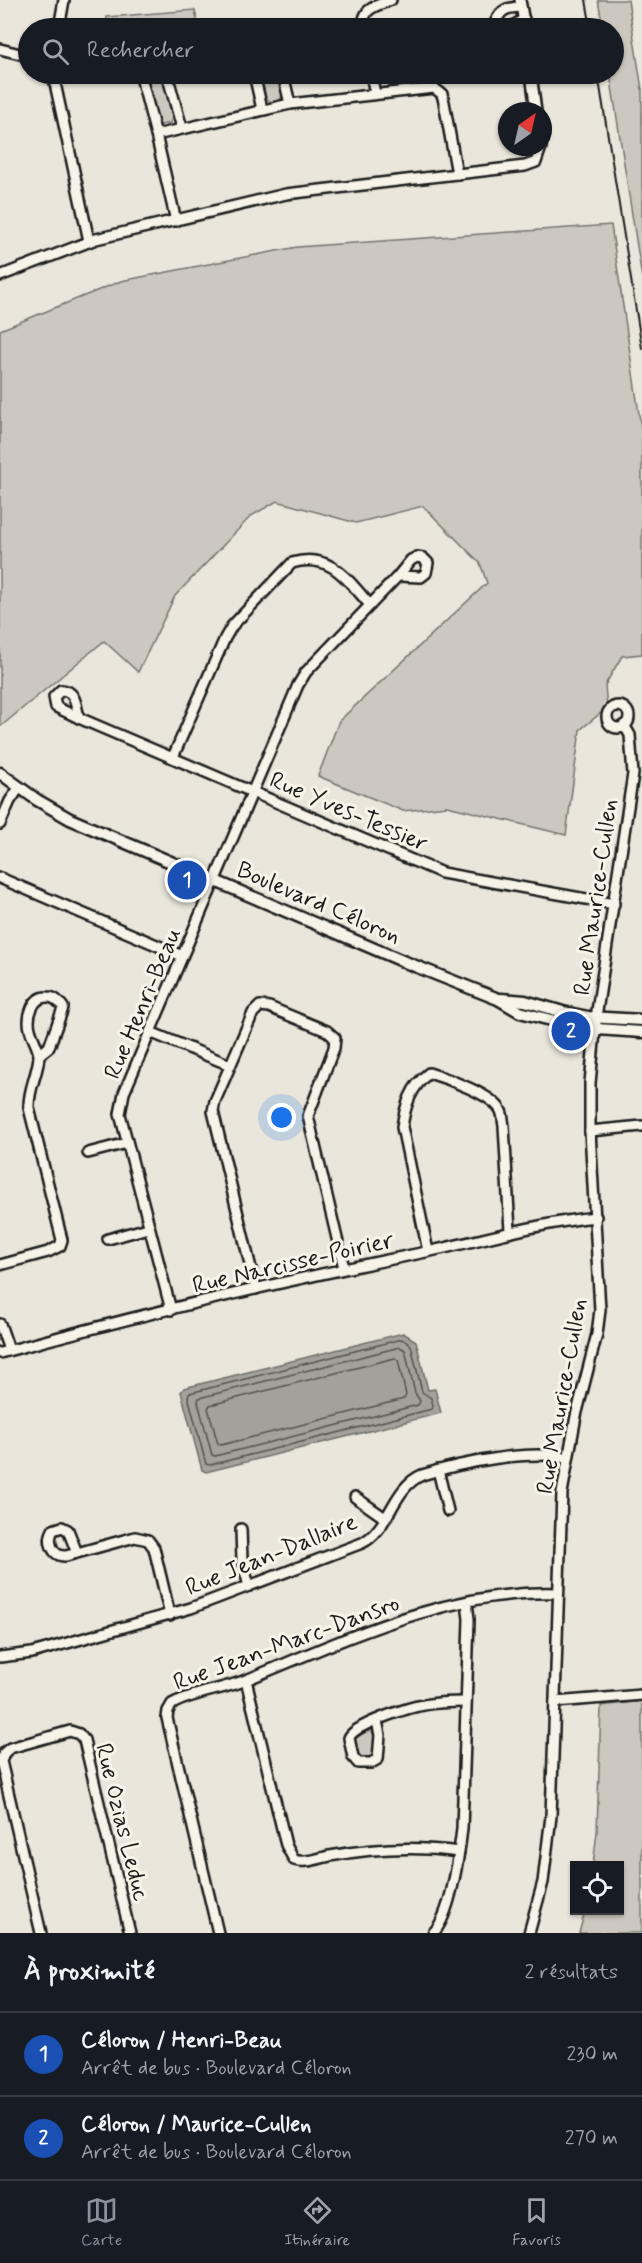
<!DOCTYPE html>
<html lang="fr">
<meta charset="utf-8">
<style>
body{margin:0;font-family:Mynerve,sans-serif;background:#20242c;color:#f1f3f6}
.controls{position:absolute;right:18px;bottom:18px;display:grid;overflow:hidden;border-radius:0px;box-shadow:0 2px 4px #0004}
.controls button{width:54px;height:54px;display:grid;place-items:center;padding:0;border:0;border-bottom:2px solid #363941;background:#171b24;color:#f1f3f6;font:30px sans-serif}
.compass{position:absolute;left:498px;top:102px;width:54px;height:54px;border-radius:50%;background:#171b24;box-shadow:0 2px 4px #0004;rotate:34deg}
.you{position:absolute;left:282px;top:1118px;width:21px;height:21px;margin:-15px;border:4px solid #fff;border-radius:50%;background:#1a73e8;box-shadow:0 0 0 9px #1a73e833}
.badge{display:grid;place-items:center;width:39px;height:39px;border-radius:50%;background:#8c9099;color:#fff;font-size:20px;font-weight:700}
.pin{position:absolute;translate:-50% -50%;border:3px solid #fff;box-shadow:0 2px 6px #0006}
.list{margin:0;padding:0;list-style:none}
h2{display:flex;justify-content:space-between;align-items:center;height:78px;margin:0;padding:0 24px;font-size:26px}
h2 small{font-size:20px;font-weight:400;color:#9ea1a6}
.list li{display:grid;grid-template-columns:39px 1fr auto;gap:18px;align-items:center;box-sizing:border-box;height:84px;padding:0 24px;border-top:2px solid #363941}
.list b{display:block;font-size:22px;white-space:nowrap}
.list p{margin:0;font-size:20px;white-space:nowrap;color:#9ea1a6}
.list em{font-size:20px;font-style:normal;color:#9ea1a6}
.icon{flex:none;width:33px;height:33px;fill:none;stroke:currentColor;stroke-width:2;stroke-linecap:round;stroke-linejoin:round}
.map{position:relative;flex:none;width:642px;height:1933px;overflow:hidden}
.search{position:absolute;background:#171b24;box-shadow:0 2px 4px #0004;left:18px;right:18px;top:18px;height:66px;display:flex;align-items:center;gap:15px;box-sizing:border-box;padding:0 21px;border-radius:33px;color:#9ea1a6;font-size:22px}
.sheet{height:246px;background:#171b24}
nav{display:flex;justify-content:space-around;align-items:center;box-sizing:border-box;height:84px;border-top:2px solid #363941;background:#171b24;font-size:16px;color:#9ea1a6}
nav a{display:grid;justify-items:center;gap:3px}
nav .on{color:#8c9099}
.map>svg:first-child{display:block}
</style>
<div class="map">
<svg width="642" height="1933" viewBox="0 0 642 1933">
<rect width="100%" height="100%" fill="#eae6dc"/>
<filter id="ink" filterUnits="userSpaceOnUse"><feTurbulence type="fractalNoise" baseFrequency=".0167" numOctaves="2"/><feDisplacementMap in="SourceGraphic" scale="12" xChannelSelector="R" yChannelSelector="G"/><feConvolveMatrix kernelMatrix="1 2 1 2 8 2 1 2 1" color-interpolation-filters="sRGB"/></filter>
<g filter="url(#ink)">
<!-- green -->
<g fill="#ccc8c0" stroke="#74726e" stroke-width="1.5">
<path d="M598 0H628L642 90V278L610 74H614V28H603Z"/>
<path d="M195 10 198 25 195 28H106L107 17Z"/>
<path d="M148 74H162L173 116 170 123 161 125 157 123 146 81Z"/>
<path d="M260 74H278L283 93 280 100 271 102 266 98Z"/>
<path d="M611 225 642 434V654L622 656 605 685 607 708 580 730 566 835 447 806 403 811 318 776 339 721 487 583 480 563 423 506 356 523 277 501 251 516 175 596 138 672 104 641 0 727V330L121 281 297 247Z"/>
<path d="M642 1701V1933H579L585 1911 620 1910V1866L593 1865 597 1832 601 1706Z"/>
<path d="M365 1730 372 1731C376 1739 376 1752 370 1758L362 1760 357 1754 354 1739Z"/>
</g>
<!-- water -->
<path fill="#a3a19a" stroke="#6d6c68" stroke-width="1.5" d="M403 1333 416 1341 428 1390 435 1389 441 1413 206 1472 202 1470 181 1392 184 1388Z"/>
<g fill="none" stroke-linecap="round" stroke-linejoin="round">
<!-- shore -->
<g stroke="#52514e" stroke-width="1.5">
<path d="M402 1339 411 1345 422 1392 431 1398 433 1406 432 1409 210 1465 206 1464 188 1396 190 1393Z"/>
<path d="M400 1347 405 1350 415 1393 420 1401 418 1405 215 1456 212 1455 198 1402 199 1398Z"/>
<path d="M395 1358 398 1360 406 1395 404 1399 221 1445 218 1444 208 1408 210 1405Z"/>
</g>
<!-- minor casing -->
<g stroke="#1c1c1c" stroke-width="14">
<g id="minor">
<path d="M520 0 525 28"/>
<path d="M59 28 64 0"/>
<path d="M363 28C363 7 374 7 391 0"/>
<path d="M503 28 498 26 496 21C502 8 508 8 521 7"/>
<path d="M510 28 524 19"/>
<path d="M0 49 28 56"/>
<path d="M53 74 89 241"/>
<path d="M143 74 142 81 156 135"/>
<path d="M167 74 182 128"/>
<path d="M254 74 262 109"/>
<path d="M283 74 290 104"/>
<path d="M371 74 375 94"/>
<path d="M531 74 536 111"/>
<path d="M176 221 156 135 290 104 434 88 442 94 444 102 457 174"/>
<path d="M0 276 96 239 286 194 525 166 536 162 541 147"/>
<path d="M417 557 423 558 428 563 426 573 421 577 398 576 411 560Z"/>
<path d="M61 690C76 690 76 706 79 718L56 707 54 697Z"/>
<circle cx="618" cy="717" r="11"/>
<path d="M79 718 442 873 614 904"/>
<path d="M173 757 225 638 232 626 292 563C330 552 347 579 370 605"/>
<path d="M0 824 10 801 19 788"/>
<path d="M0 878 182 956"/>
<path d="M150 1032 230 1065"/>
<path d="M590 1131 642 1126"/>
<path d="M88 1153 127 1143"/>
<path d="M108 1239 148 1228"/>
<path d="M428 1251 402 1127C405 1106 411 1086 429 1073 446 1078 494 1095 501 1111 503 1115 503 1121 504 1126L510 1231"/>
<path d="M0 1265 48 1252 60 1246 62 1240 29 1108C28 1089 38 1074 39 1056 39 1048 32 1038 30 1029 27 1017 32 996 48 997 55 997 59 1002 63 1007L62 1011 49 1047 39 1055"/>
<path d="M256 1289 213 1111 215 1101 253 1013 260 1006 269 1007 327 1031 335 1038 334 1048 308 1116 344 1268"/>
<path d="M171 1310 120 1114 124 1093 298 685 306 672 398 576"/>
<path d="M0 1324 9 1350"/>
<path d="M0 1353C141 1314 283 1281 426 1252 483 1240 538 1223 596 1217"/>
<path d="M438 1470 448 1511"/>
<path d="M355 1497 385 1518"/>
<path d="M241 1529 242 1560 249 1586"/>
<path d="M77 1553 68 1530 62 1527 53 1530C47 1541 52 1557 66 1556L135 1537 148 1540 154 1548 170 1615"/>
<path d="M0 1657 32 1653 191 1608 362 1543C389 1530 393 1487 422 1475 461 1463 528 1449 567 1458"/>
<path d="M246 1680 286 1845 294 1860C305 1864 319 1858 330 1856 373 1848 416 1846 459 1852"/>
<path d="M555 1702 642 1695"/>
<path d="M377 1721 380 1735 378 1759 371 1763H358L353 1757 349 1738C353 1725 410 1707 424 1705 438 1702 452 1702 466 1702"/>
<path d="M41 1933 1 1761 5 1752 10 1748 70 1731 79 1734 84 1740 130 1933"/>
<path d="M218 1933 167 1718 168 1711 172 1704C194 1692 222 1690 246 1680 344 1640 449 1589 558 1593"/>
<path d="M433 1933C451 1916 459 1854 462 1829L469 1619 467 1602"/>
<path d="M529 1933 543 1882 551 1816 562 1493 576 1416 597 1334 600 1310 590 1131V1083L597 1011 633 774 630 735 624 725"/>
</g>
</g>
<!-- tertiary casing -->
<g stroke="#1c1c1c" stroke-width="15">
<g id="tertiary">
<path d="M0 773 37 800 70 819 405 962 498 999 520 1012 582 1028 642 1032"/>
<path d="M501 999 525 1001 563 1012 588 1017 642 1020"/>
</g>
</g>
<!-- minor -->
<use href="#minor" stroke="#f7f3e8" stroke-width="9"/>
<!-- tertiary -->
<use href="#tertiary" stroke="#f7f3e8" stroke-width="10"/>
<!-- rail -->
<g stroke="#1c1c1c" stroke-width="2">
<path d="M586 0 591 28"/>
<path d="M598 74 642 348"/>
</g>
</g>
</g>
<g text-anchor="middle" stroke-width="6" stroke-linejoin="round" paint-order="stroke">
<!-- street labels -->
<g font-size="24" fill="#1c1c1c" stroke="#f7f3e8">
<text transform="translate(349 811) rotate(23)" y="8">Rue Yves-Tessier</text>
<text transform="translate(595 897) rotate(-82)" y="8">Rue Maurice-Cullen</text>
<text transform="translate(319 902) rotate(23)" y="8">Boulevard Céloron</text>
<text transform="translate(142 1003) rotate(-67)" y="8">Rue Henri-Beau</text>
<text transform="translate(293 1262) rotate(-13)" y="8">Rue Narcisse-Poirier</text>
<text transform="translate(561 1396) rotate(-80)" y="8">Rue Maurice-Cullen</text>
<text transform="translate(271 1554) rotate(-22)" y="8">Rue Jean-Dallaire</text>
<text transform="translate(286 1642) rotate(-20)" y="8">Rue Jean-Marc-Dansro</text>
<text transform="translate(123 1822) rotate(76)" y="8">Rue Ozias Leduc</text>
</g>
</g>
</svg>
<div class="controls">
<button><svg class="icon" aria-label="locate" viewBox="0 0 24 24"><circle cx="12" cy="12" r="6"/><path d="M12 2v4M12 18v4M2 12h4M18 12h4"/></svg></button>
</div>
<svg class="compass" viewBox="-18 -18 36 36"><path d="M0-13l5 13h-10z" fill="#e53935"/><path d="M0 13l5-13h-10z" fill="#9ea1a6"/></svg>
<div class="you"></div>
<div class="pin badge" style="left:187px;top:880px;background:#1a4fb4">1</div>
<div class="pin badge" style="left:571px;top:1031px;background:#1a4fb4">2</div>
<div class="search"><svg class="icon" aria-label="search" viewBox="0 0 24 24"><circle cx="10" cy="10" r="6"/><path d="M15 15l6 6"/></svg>Rechercher</div>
</div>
<section class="sheet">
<h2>À proximité<small>2 résultats</small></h2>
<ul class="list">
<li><span class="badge" style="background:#1a4fb4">1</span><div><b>Céloron / Henri-Beau</b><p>Arrêt de bus · Boulevard Céloron</p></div><em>230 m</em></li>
<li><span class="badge" style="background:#1a4fb4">2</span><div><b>Céloron / Maurice-Cullen</b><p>Arrêt de bus · Boulevard Céloron</p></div><em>270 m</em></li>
</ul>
</section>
<nav>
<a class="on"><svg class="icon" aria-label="map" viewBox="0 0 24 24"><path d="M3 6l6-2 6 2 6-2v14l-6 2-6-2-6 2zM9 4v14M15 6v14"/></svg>Carte</a>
<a><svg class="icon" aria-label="directions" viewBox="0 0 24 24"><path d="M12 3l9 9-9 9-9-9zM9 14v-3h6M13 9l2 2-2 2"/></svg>Itinéraire</a>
<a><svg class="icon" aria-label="saved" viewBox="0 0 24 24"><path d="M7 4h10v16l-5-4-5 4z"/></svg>Favoris</a>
</nav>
